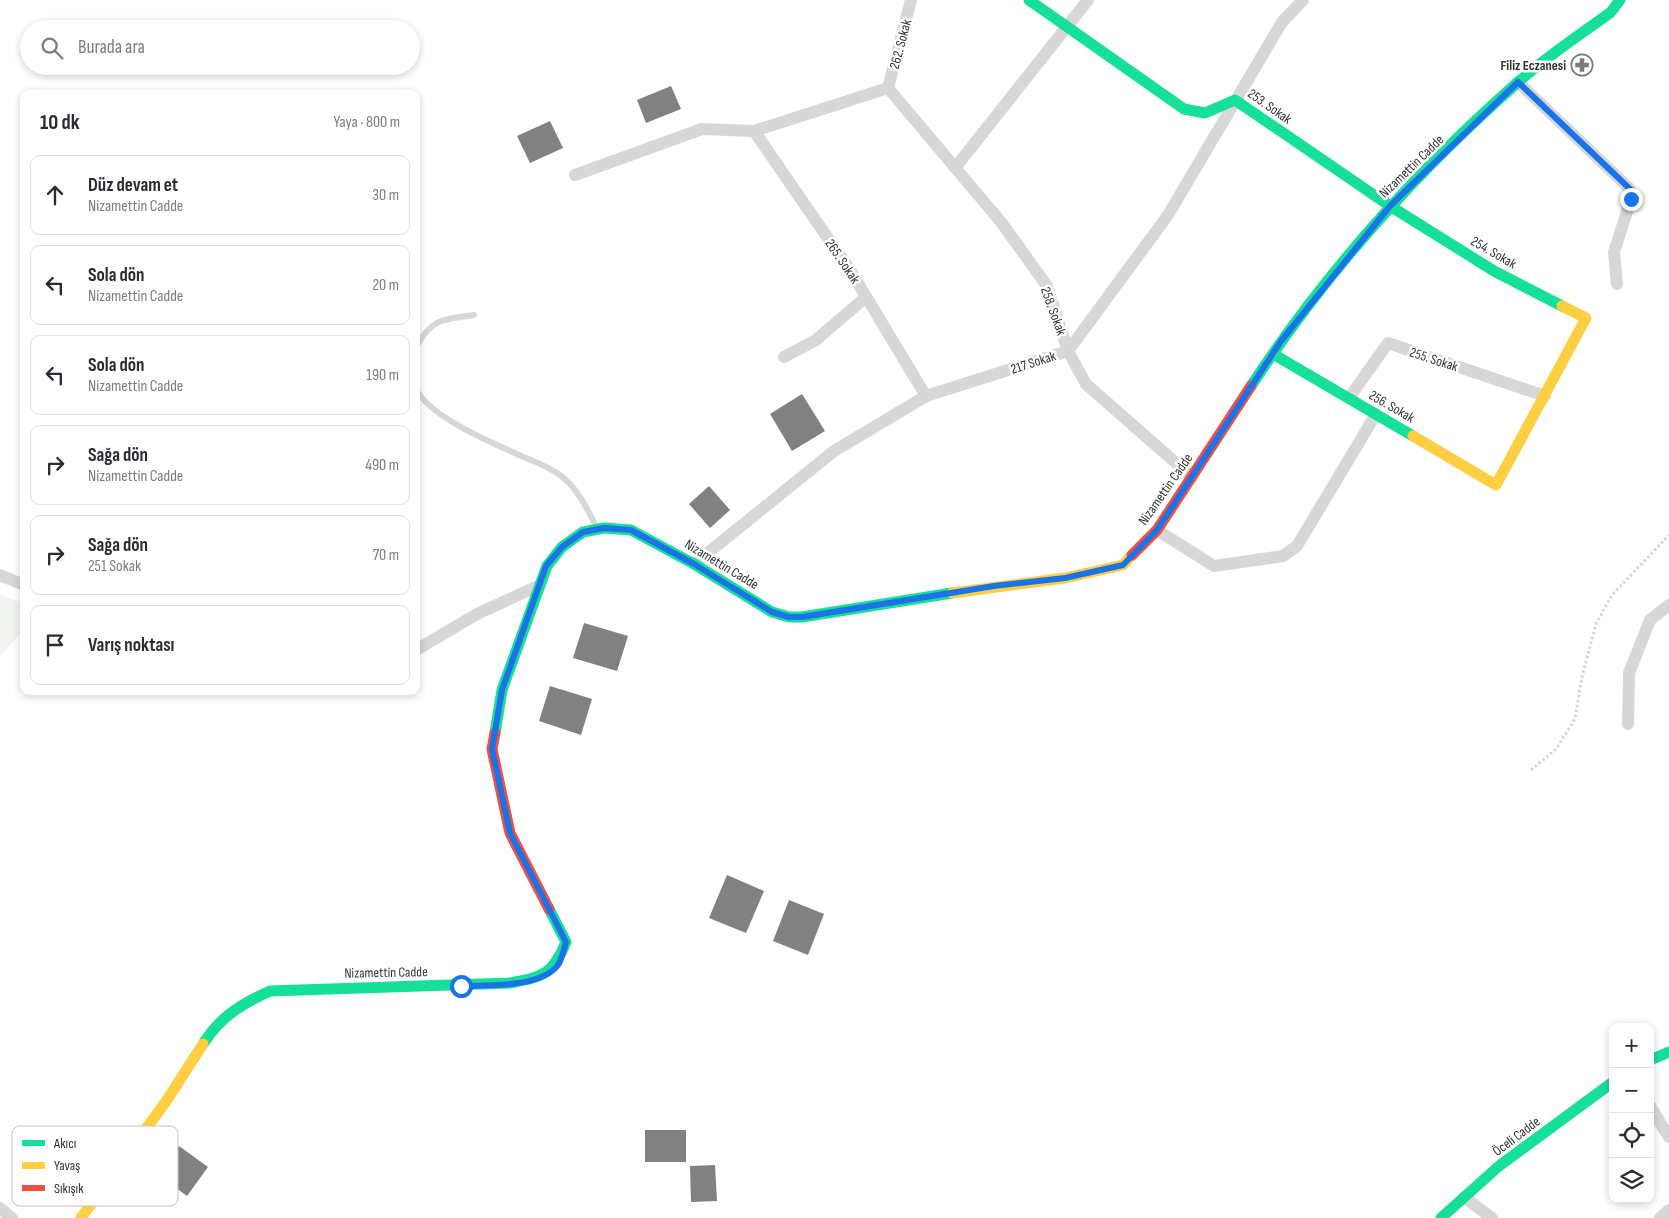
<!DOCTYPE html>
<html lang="tr">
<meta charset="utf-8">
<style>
body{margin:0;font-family:"Sofia Sans Condensed",sans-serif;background:#f7f7f7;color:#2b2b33}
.controls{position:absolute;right:15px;bottom:15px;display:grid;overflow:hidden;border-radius:10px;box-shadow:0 2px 8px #0003}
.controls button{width:45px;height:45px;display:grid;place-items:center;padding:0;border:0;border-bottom:1px solid #e1e1e2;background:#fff;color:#2b2b33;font:25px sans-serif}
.stop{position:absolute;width:15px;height:15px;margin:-11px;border:4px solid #1a73e8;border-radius:50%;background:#fff}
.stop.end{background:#1a73e8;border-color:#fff;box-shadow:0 1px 5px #0008}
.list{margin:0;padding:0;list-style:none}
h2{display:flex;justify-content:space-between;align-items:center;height:65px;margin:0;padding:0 20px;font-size:21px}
h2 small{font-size:16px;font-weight:400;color:#7c7c81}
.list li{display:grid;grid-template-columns:32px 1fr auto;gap:15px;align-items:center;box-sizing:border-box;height:80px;margin:0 10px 10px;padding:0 10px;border:1px solid #e1e1e2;border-radius:10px}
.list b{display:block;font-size:19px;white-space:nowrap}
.list p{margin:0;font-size:16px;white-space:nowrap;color:#7c7c81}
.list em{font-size:16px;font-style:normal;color:#7c7c81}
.icon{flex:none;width:28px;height:28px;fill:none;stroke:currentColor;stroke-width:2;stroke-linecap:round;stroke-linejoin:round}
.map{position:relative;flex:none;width:1669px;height:1218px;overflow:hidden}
.search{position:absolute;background:#fff;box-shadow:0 2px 8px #0003;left:20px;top:20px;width:400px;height:55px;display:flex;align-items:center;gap:12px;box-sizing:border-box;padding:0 18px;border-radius:28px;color:#7c7c81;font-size:19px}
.panel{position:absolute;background:#fff;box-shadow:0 2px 8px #0003;left:20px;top:90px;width:400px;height:605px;border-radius:10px}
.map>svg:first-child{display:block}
</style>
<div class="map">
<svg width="1669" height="1218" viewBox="0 0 1669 1218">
<rect width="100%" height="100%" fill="#fff"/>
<!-- green -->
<path fill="#f1f5ed" d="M0 595 24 603V629L0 656Z"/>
<!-- building -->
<g fill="#818181">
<path d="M671 86 681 109 646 123 637 100Z"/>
<path d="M550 121 563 148 530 163 517 136Z"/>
<path d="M802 394 825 431 792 451 770 414Z"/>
<path d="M709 486 730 510 710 528 689 504Z"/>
<path d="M584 623 628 636 617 671 573 658Z"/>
<path d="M550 686 592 699 581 735 539 721Z"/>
<path d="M727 875 764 891 746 933 709 918Z"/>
<path d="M789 900 824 914 808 955 773 941Z"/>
<rect x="645" y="1130" width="41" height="32"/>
<path d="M179 1146 208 1167 187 1196 157 1174Z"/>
<path d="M715 1165 717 1201 691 1202 690 1166Z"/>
</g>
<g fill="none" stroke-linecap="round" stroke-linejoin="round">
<!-- path -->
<path stroke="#d6d6d6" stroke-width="3" stroke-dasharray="2.5 2.5" stroke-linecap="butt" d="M1531 770 1556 749 1575 719 1582 677 1596 624 1612 595 1669 535"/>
<!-- lane -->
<g stroke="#d7d7d7" stroke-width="6">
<path d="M416 347C432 318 444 319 474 315"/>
<path d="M416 389C430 417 490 442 519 455 535 462 556 469 569 483 581 496 589 512 597 528"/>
</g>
<!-- street -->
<g stroke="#d7d7d7" stroke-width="12">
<path d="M1518 82 1630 189 1631 199 1614 252 1617 284"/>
<path d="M888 88 1001 222 1047 286 1068 351 1086 384 1192 477"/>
<path d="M888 88 911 0"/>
<path d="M754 131 850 270 926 396"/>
<path d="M955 168 1088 0"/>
<path d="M575 175 702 129 754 131 888 88"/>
<path d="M784 357 816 340 866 297"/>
<path d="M1349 398 1388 343 1545 396"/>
<path d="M1157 530 1214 566 1283 556 1297 546 1376 414"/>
<path d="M694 564 834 451 926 396 1068 351 1168 215 1282 22 1303 0"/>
<path d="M0 575 24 585"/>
<path d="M416 650 477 614 538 586"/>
<path d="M1628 724 1629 673 1650 620 1669 605"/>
<path d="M1650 1106 1669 1137"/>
<path d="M1464 1197 1492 1218"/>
<path d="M0 1208 12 1218"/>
<path d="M1660 1218 1669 1210"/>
</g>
<!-- fast -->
<g stroke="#16e098" stroke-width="11">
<path d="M1029 0 1184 109 1205 113 1235 100 1390 206 1494 271 1562 306"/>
<path d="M1273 354 1413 436"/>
<path d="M1251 386C1324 275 1417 171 1517 83 1546 57 1580 35 1611 12L1620 0"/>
<path d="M495 733 502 690 547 566 562 547 583 532 604 528 631 530 694 564 772 612 789 617H802L952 593"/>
<path d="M203 1044C220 1017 241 1004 270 991L510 983C543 977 553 974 566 942L549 909"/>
<path d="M1650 1060 1669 1052"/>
<path d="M1441 1218 1499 1166 1613 1082"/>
</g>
<!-- slow -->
<g stroke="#ffcf43" stroke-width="11">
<path d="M1413 436 1496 485 1586 318 1562 306"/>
<path d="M952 593 1065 578 1123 565 1132 555"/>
<path d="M81 1218 167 1100 203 1044"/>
</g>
<!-- jam -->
<g stroke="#f24e42" stroke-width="11">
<path d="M1132 555 1157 530 1251 386"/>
<path d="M495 733 492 749 510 833 549 909"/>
</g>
</g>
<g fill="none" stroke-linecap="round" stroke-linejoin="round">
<!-- route -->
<path stroke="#1a73e8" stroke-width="6" d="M461 986C487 985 541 988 558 965 562 959 564 949 566 942L510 833 492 749 502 690 546 566 562 547 583 532 604 528 631 530 694 564 772 612 789 617H802L994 586 1065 578 1123 565 1157 530 1281 341 1390 206 1518 82 1630 189 1631 199"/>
</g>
<!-- icons -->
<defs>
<g id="pharmacy-ring" transform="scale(1.125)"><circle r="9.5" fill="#fff" stroke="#7a7a7a" stroke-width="1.5"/><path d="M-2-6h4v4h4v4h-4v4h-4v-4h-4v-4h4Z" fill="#7a7a7a"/></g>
</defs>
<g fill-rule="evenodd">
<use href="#pharmacy-ring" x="1582" y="65"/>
</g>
<g text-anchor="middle" stroke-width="5" stroke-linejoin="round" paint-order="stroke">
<!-- street labels -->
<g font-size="14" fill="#333" stroke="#fff">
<text transform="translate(900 44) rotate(-75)" y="5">262. Sokak</text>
<text transform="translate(1270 106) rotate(35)" y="5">253. Sokak</text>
<text transform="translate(1411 166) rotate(-44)" y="5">Nizamettin Cadde</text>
<text transform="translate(1494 252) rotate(30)" y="5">254. Sokak</text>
<text transform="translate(843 261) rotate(56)" y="5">265. Sokak</text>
<text transform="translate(1054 311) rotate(70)" y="5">258. Sokak</text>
<text transform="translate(1434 359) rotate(18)" y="5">255. Sokak</text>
<text transform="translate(1033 362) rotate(-18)" y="5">217 Sokak</text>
<text transform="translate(1392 406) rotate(30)" y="5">256. Sokak</text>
<text transform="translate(1165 489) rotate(-55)" y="5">Nizamettin Cadde</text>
<text transform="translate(722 564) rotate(31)" y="5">Nizamettin Cadde</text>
<text transform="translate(386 972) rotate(-1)" y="5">Nizamettin Cadde</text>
<text transform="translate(1516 1136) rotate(-37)" y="5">Öceli Cadde</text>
</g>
<!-- poi labels -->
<g font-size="14" font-weight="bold" fill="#333" stroke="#fff" text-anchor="end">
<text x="1566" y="70">Filiz Eczanesi</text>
</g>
</g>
<!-- legend -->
<rect x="12" y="1126" width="166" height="80" rx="8" fill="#fff" stroke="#c2c2c2" stroke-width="1"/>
<rect x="22" y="1140" width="23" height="6" fill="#16e098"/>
<rect x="22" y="1162" width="23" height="7" fill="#ffcf43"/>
<rect x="22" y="1185" width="23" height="6" fill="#f24e42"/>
<g font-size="14" fill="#333">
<text x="54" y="1148">Akıcı</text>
<text x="54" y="1170">Yavaş</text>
<text x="54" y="1193">Sıkışık</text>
</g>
</svg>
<div class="controls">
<button>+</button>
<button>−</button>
<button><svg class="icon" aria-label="locate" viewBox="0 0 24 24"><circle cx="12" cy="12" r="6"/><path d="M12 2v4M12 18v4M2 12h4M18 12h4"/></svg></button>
<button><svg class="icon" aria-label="layers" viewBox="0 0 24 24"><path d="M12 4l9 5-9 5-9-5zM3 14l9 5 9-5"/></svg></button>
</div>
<div class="stop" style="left:461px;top:986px"></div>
<div class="stop end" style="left:1631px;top:199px"></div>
<div class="search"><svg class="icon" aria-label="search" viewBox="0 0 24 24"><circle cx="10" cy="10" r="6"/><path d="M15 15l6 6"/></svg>Burada ara</div>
<section class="panel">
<h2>10 dk<small>Yaya · 800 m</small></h2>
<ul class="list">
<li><svg class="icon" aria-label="ahead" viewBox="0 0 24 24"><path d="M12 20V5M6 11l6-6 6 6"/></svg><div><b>Düz devam et</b><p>Nizamettin Cadde</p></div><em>30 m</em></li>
<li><svg class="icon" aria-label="left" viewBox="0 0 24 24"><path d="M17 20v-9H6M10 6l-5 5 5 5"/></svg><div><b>Sola dön</b><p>Nizamettin Cadde</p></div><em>20 m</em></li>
<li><svg class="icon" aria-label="left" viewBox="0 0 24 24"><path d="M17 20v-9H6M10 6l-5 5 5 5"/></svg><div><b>Sola dön</b><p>Nizamettin Cadde</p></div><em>190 m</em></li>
<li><svg class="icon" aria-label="right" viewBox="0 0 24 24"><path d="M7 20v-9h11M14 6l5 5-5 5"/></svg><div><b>Sağa dön</b><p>Nizamettin Cadde</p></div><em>490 m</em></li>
<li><svg class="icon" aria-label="right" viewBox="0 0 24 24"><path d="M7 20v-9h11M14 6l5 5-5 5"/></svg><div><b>Sağa dön</b><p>251 Sokak</p></div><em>70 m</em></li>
<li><svg class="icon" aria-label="arrive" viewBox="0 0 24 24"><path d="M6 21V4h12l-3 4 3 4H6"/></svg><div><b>Varış noktası</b></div></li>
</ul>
</section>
</div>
